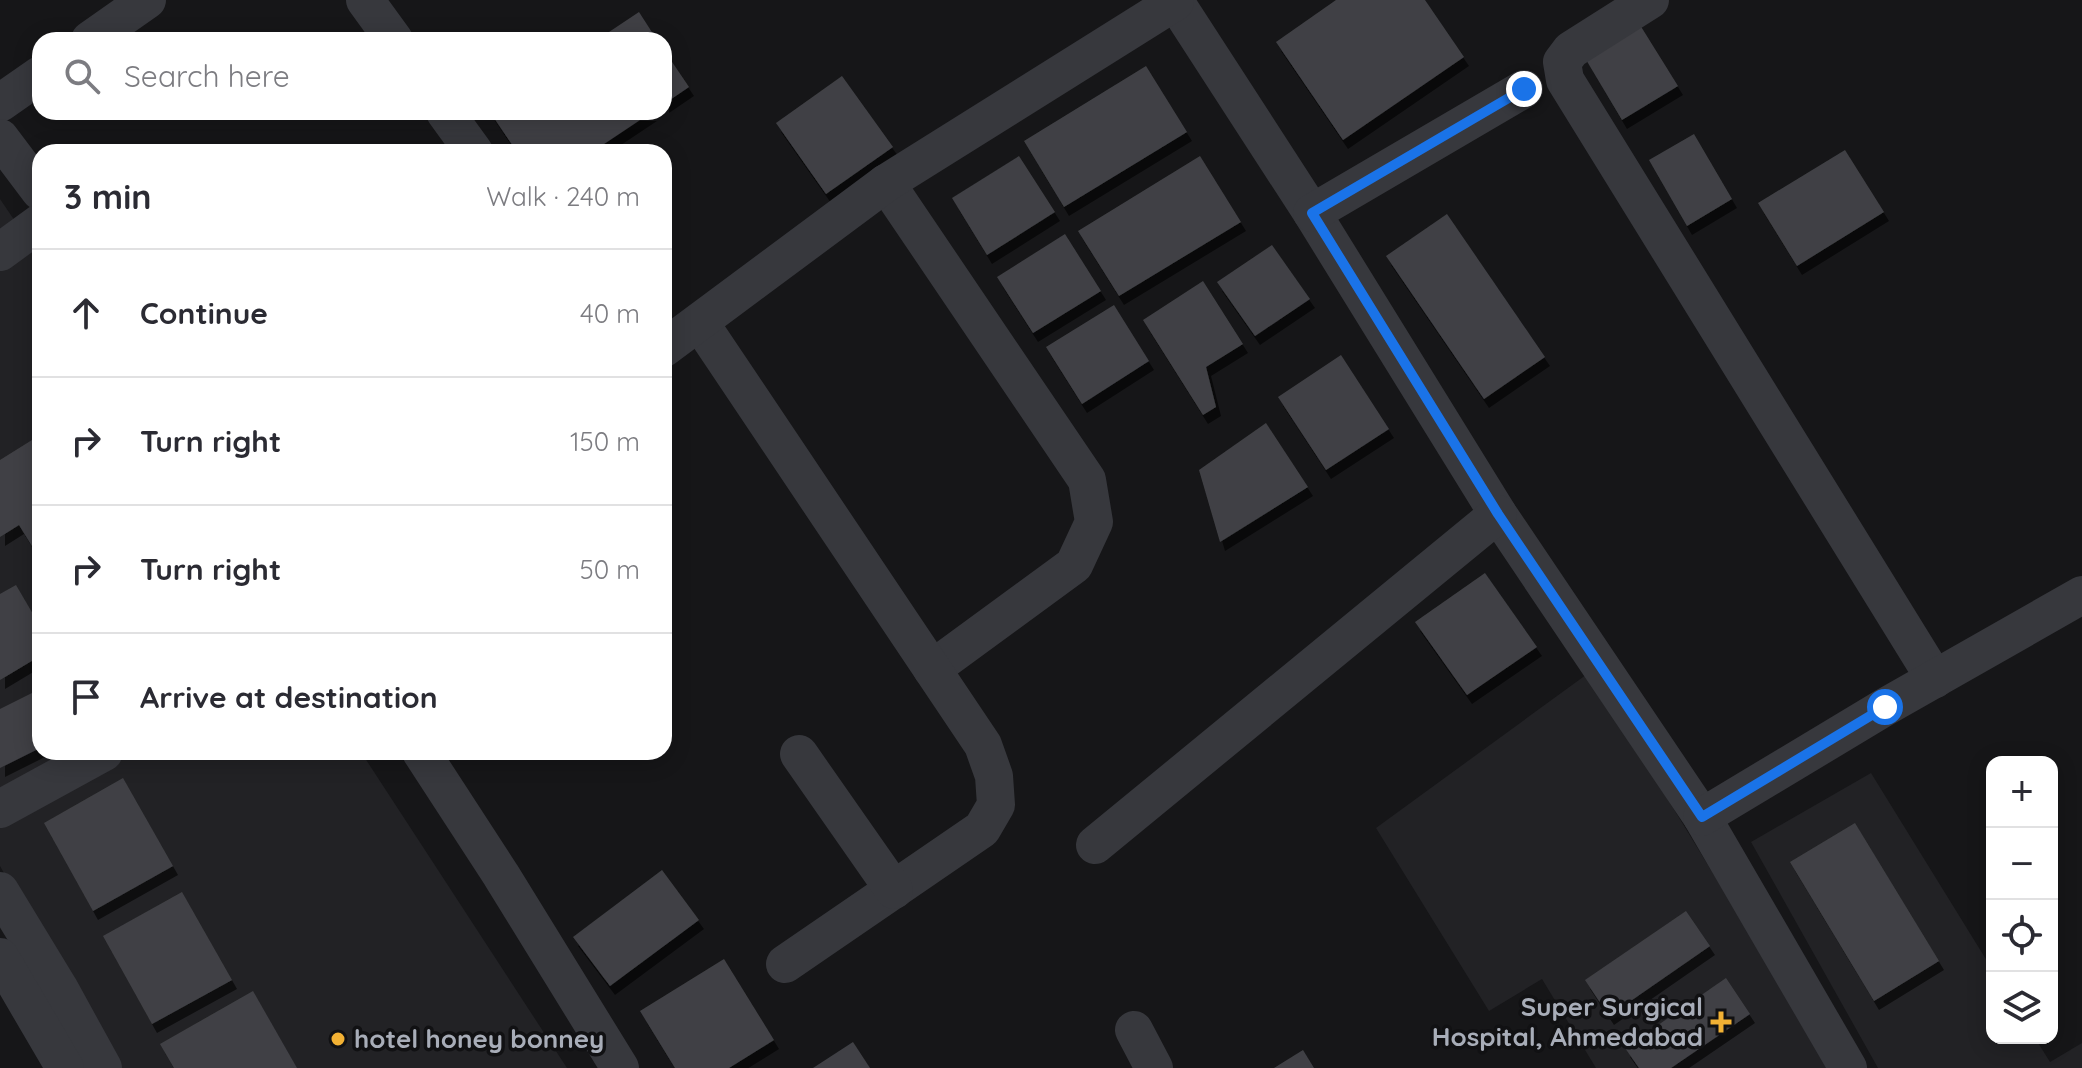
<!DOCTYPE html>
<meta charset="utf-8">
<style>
body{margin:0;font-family:Quicksand,sans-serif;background:#f2f2f3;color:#2b2b33}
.controls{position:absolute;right:24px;bottom:24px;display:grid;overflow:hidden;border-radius:16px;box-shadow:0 4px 20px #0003}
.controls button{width:72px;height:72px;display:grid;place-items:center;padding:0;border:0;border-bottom:2px solid #e1e1e2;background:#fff;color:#2b2b33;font:40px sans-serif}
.stop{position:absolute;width:24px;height:24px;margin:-18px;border:6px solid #1a73e8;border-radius:50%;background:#fff}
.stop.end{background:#1a73e8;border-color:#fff;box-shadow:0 2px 8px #0008}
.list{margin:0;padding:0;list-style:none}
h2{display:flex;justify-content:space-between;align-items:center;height:104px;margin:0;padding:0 32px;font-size:34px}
h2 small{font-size:26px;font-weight:400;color:#7c7c81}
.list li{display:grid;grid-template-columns:52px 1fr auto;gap:24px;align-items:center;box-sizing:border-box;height:128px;padding:0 32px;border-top:2px solid #e1e1e2}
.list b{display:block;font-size:30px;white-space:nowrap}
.list em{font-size:26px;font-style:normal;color:#7c7c81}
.icon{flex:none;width:44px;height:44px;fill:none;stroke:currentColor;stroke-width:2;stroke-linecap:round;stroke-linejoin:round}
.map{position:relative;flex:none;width:2082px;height:1068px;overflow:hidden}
.search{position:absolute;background:#fff;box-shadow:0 4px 20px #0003;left:32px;top:32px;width:640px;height:88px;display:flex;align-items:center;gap:20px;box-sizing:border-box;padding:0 28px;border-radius:24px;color:#7c7c81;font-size:30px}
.panel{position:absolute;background:#fff;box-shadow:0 4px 20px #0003;left:32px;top:144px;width:640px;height:616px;border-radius:24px}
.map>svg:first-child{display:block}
</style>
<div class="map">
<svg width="2082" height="1068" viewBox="0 0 2082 1068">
<defs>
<filter id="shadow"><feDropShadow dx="5" dy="9" stdDeviation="0" flood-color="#0009"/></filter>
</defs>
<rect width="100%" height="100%" fill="#161618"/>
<!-- built -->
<g fill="#222225">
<path d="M0 199 40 258V752H361L567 1068H115L0 866Z"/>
<path d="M1590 672 1832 1068H1596L1542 979 1489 1011 1376 828Z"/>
<path d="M1871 773 1992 969V1038H2035L2050 1062 2082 1043V1068H1878L1751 842Z"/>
</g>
<!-- building -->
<g fill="#404145" filter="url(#shadow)">
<path d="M1336 0H1425L1464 57 1343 140 1276 42Z"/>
<path d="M639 12 657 40H597Z"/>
<path d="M1640 25 1678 86 1622 120 1585 58Z"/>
<path d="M664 50 689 87 664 104Z"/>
<path d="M1146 66 1187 132 1064 207 1024 141Z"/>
<path d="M842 76 893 147 826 194 776 123Z"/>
<path d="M490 112H652L592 152H517Z"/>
<path d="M1694 134 1732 199 1687 226 1649 160Z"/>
<path d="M1845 150 1884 212 1797 266 1758 203Z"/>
<path d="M1019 156 1055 212 987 255 952 198Z"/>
<path d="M1200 156 1241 222 1119 296 1078 231Z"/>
<path d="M1447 214 1545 357 1484 399 1386 256Z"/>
<path d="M1065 234 1101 291 1033 333 997 277Z"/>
<path d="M1272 245 1310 299 1255 336 1217 282Z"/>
<path d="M1203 281 1243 344 1206 367 1216 407 1203 415 1143 320Z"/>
<path d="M1114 305 1149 361 1082 404 1046 347Z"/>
<path d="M1341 355 1389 429 1326 470 1278 397Z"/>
<path d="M1266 423 1308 487 1220 542 1199 470Z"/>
<path d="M40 435V559L19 525 0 537V460Z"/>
<path d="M1485 573 1537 647 1467 695 1415 622Z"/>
<path d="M16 585 40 626V656L0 680V594Z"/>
<path d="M40 689V748L0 768V709Z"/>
<path d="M123 778 173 866 93 911 44 823Z"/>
<path d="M1855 823 1939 961 1874 1001 1790 862Z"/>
<path d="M662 870 699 920 610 986 573 937Z"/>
<path d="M182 892 232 980 152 1024 103 936Z"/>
<path d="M1686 911 1710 946 1609 1016 1585 980Z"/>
<path d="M724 959 774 1040 729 1068H675L640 1011Z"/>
<path d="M1726 978 1750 1014 1671 1068H1639L1625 1048Z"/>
<path d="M253 991 297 1068H174L160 1044Z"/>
<path d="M853 1042 870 1068H813Z"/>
<path d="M1303 1050 1314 1068H1274Z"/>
</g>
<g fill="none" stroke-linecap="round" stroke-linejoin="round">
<!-- minor -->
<g stroke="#37383d" stroke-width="38">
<path d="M365 0 394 40"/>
<path d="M1174 0 1312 213 1498 514 1702 817 1848 1068"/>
<path d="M1650 0 1571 50 1562 62 1565 80 1935 679"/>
<path d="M90 40 147 0"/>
<path d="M0 103 40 75"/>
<path d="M445 112 474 152"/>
<path d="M0 138 40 191"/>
<path d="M886 183 1087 480 1094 522 1074 565 932 669"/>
<path d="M1312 213 1524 89"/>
<path d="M0 252 40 223"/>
<path d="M700 323 983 745 994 776 996 805 982 829 785 964"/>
<path d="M664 348 886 183 1175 2"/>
<path d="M421 752 501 875 620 1068"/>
<path d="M799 754 894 890"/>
<path d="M0 809 104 752"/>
<path d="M1702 817 1885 707 2082 595"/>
<path d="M1095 845 1498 514"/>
<path d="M0 891 59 988 103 1068"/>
<path d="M0 957 65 1068"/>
<path d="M1134 1030 1154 1068"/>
</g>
</g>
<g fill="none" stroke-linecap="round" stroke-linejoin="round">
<!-- route -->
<path stroke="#1a73e8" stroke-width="10" d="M1524 89 1312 213 1498 514 1702 817 1885 707"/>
</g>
<!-- markers -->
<g fill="#f2b134" stroke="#111113" stroke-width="3">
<path d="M1717 1010h8v8h8v8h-8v8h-8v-8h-8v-8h8z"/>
<circle cx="338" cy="1039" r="8"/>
</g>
<g text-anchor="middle" stroke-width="7" stroke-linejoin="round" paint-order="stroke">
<!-- poi labels -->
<g font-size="26" font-weight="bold" fill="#a8adb8" stroke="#111113" text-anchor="end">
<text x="1703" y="1016">Super Surgical<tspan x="1703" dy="30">Hospital, Ahmedabad</tspan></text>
<text x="354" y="1048" text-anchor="start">hotel honey bonney</text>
</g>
</g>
</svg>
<div class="controls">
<button>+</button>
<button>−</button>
<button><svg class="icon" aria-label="locate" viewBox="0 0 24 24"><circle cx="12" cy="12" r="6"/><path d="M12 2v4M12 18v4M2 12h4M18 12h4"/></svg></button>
<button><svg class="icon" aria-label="layers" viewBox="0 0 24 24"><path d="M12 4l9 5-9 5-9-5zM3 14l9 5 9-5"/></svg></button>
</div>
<div class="stop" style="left:1885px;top:707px"></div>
<div class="stop end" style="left:1524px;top:89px"></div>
<div class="search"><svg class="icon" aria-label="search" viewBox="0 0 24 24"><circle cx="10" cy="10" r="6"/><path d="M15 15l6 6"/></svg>Search here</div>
<section class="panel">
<h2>3 min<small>Walk · 240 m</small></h2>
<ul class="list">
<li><svg class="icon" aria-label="ahead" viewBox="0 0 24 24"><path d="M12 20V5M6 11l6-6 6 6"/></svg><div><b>Continue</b></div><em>40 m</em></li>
<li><svg class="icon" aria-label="right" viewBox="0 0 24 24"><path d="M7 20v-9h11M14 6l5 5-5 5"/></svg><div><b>Turn right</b></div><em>150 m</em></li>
<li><svg class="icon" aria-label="right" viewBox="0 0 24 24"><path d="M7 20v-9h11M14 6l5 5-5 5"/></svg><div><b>Turn right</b></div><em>50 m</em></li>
<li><svg class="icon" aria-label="arrive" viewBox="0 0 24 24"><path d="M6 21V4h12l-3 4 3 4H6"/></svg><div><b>Arrive at destination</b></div></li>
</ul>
</section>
</div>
